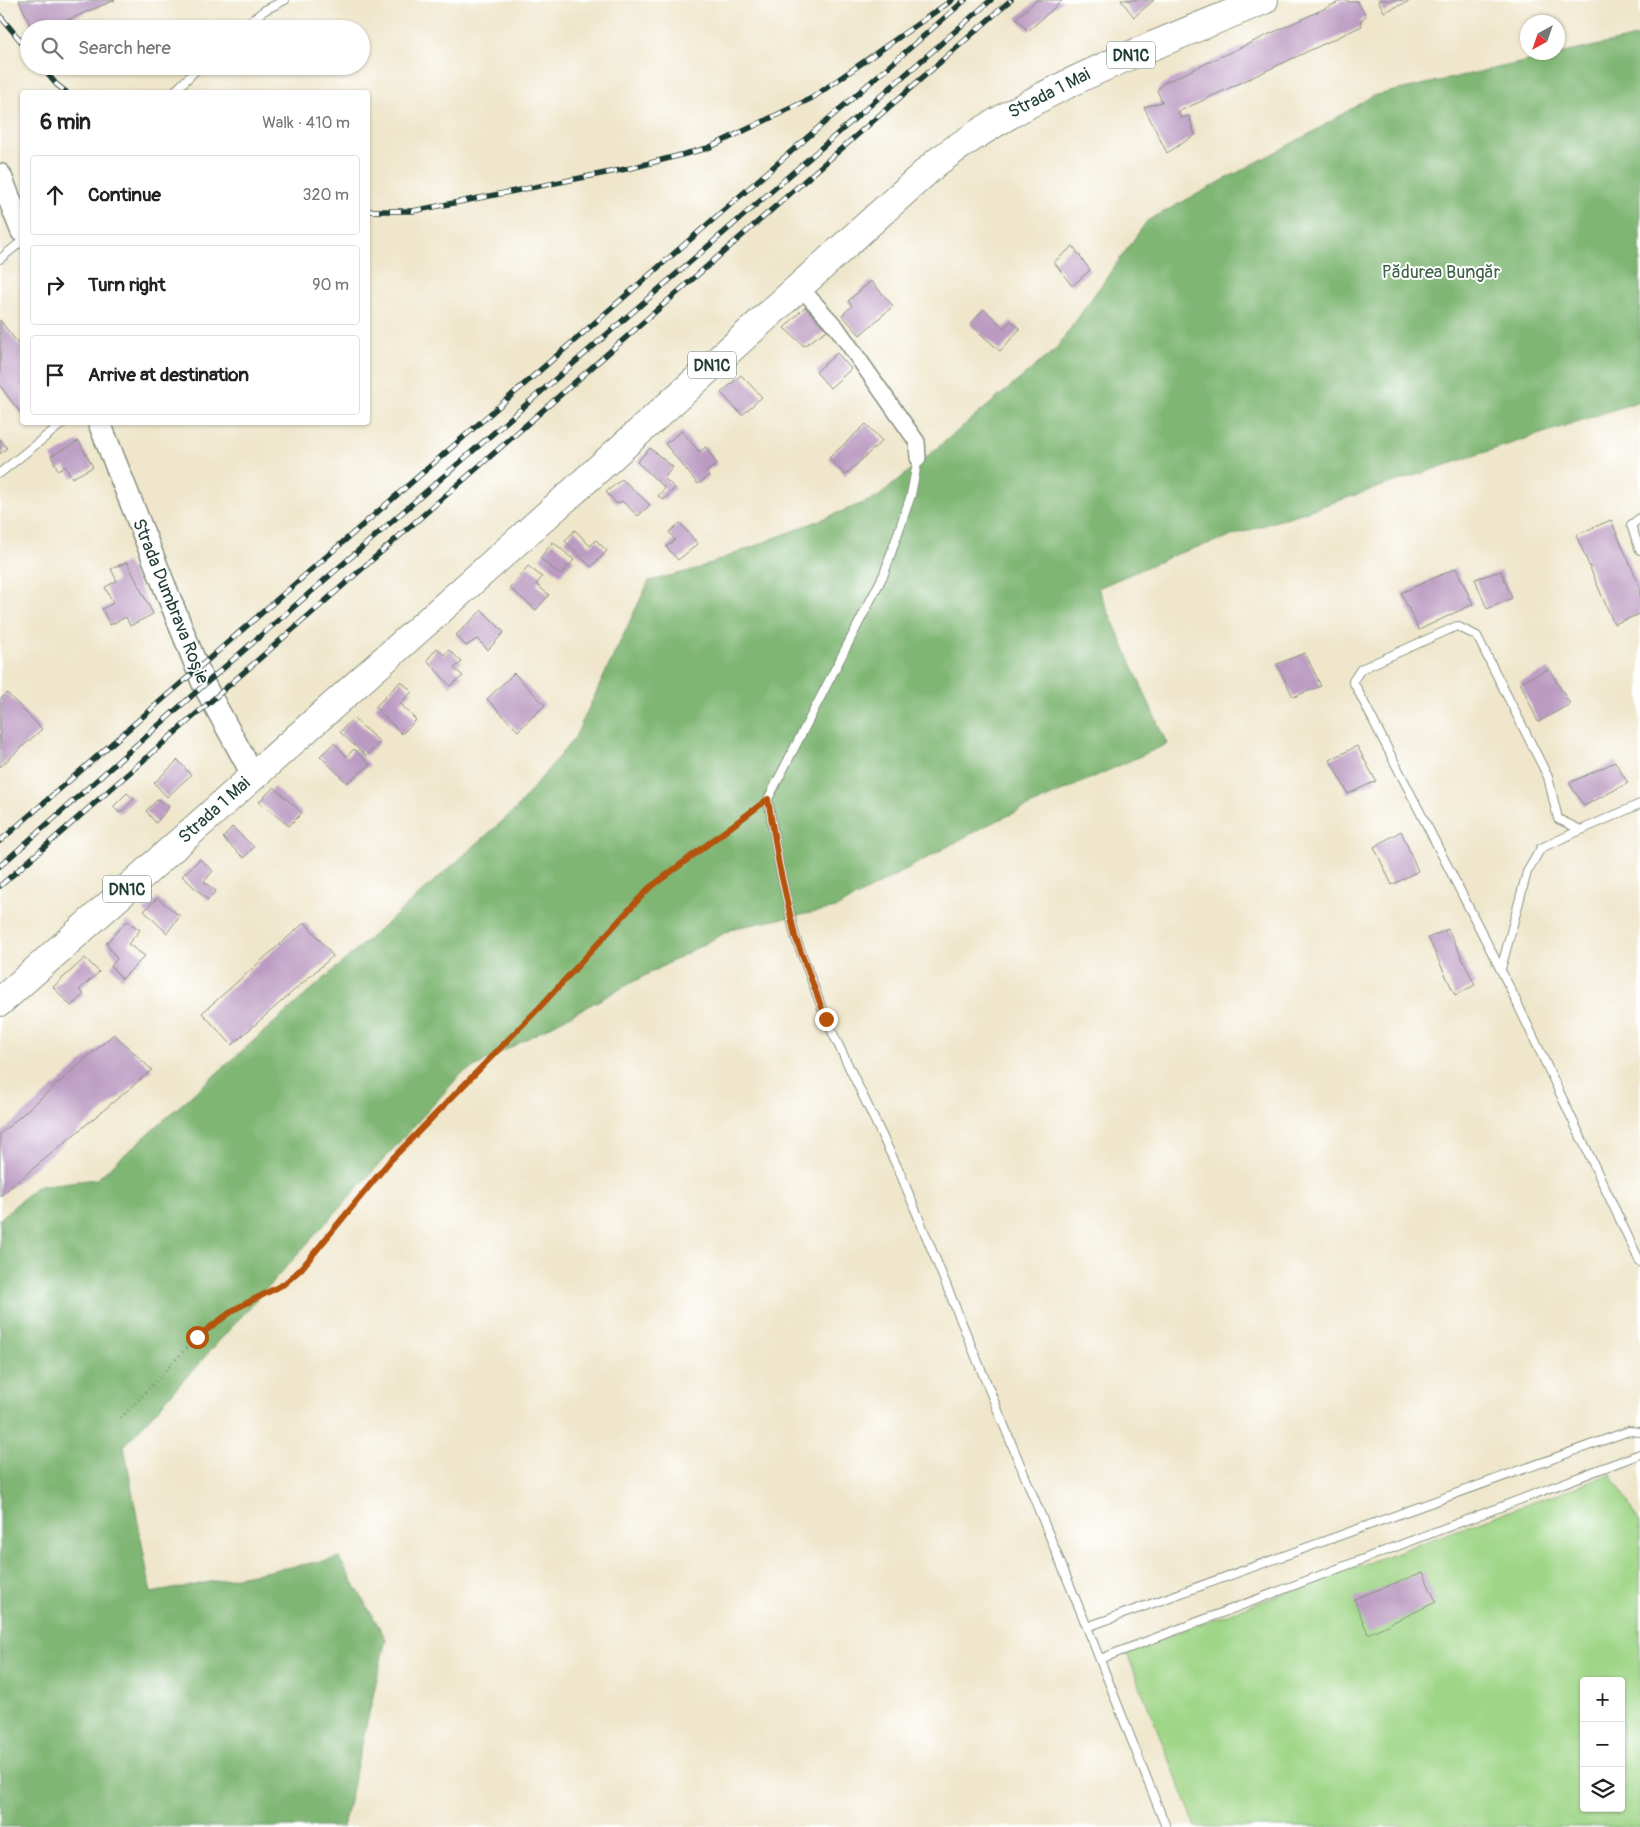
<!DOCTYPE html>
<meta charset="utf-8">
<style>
body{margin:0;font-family:Pangolin,sans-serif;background:#f6f6f6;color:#222}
.controls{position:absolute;right:15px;bottom:15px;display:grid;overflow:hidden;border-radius:5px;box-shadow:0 1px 4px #0004}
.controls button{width:45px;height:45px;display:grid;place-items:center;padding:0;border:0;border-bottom:1px solid #e0e0e0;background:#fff;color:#222;font:25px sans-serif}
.compass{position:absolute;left:1520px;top:15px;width:45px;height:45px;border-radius:50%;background:#fff;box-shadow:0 1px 4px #0004;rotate:220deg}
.stop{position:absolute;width:15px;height:15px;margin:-11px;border:4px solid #b45309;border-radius:50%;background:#fff}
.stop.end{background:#b45309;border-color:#fff;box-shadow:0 1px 5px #0008}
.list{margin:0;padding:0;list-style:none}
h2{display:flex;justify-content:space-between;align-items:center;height:65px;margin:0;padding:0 20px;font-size:21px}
h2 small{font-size:16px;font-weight:400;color:#767676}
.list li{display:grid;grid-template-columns:32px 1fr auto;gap:15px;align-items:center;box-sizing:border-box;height:80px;margin:0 10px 10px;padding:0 10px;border:1px solid #e0e0e0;border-radius:5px}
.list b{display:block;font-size:19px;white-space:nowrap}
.list em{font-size:16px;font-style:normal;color:#767676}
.icon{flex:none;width:28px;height:28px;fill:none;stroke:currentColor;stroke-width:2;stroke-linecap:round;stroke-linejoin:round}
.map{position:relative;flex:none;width:1640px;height:1827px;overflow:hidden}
.search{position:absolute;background:#fff;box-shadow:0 1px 4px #0004;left:20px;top:20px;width:350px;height:55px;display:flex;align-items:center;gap:12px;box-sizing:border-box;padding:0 18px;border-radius:28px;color:#767676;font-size:19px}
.panel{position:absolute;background:#fff;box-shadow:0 1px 4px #0004;left:20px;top:90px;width:350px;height:335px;border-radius:5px}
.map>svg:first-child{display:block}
</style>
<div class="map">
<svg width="1640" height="1827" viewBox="0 0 1640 1827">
<rect width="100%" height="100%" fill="#fff"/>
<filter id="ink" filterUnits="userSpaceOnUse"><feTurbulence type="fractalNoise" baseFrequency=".02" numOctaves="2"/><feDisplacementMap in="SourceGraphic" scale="10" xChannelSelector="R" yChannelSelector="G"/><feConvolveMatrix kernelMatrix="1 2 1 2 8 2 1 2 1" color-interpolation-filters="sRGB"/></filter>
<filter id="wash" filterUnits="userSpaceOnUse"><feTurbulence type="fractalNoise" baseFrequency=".0096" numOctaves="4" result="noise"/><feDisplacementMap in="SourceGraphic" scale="20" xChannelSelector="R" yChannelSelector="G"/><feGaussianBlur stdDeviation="1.12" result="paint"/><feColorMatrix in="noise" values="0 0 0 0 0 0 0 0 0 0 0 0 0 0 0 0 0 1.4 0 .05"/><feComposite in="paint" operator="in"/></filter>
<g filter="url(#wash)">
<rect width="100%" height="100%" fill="#efe6cb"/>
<!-- green -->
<path fill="#9fd586" stroke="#5f895d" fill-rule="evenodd" d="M1611 1474 1640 1523V1827H1196L1126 1651ZM1584 1681H1621V1808H1584Z"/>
<!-- forest -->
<path fill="#7fb673" stroke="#4f7a54" d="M1640 36V401L1174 555 1098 588 1167 744 983 827 836 908 734 928 461 1074 124 1446 151 1593 339 1558 386 1639 343 1827H0V1219L37 1186 97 1179 515 810 575 737 649 581 694 570 878 497 1055 350 1147 221 1313 132 1372 96Z"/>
<g id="blocks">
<!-- building -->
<g fill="#bc9bc2">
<path d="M19 0H115L46 29H32Z"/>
<path d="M1037 0H1063L1028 31 1016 18Z"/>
<path d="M1121 0H1154L1134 17Z"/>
<path d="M1343 0 1351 2 1357 1 1366 16 1360 21 1362 26 1178 112 1181 118 1189 116 1195 135 1167 153 1144 107 1162 102 1157 90 1164 83Z"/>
<path d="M1378 0H1412L1384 12Z"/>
<path d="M1073 246 1090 270 1072 286 1054 262Z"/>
<path d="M871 281 893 306 860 335 842 315 852 306 848 301Z"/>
<path d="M805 307 827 330 804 346 784 328Z"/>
<path d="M984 309 1004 328 1011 321 1020 329 1000 351 970 324Z"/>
<path d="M0 320 22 349V415L0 386Z"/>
<path d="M837 353 851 369 830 388 816 372Z"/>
<path d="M741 375 762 397 742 415 721 393Z"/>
<path d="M866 424 882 441 845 475 829 458Z"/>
<path d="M682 431 699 452 706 447 717 464 706 472 709 476 698 484 665 444Z"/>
<path d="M0 439 7 448 0 454Z"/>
<path d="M79 441 93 467 72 478 65 466 58 470 51 456Z"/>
<path d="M650 448 673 467 664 478 675 488 664 500 658 496 665 488 637 462Z"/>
<path d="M622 479 650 505 638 516 622 501 617 504 606 492Z"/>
<path d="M1611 520 1640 587V614L1614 624 1576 535Z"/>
<path d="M680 523 698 544 678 560 666 547 675 540 669 532Z"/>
<path d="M575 530 590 546 596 540 607 551 591 567 565 541Z"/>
<path d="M553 542 574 560 560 575 540 558Z"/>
<path d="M127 562 153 614 130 626 126 617 110 625 102 609 113 603 105 587 117 581 111 569Z"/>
<path d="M528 566 542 577 536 584 549 595 536 610 510 588Z"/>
<path d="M1456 568 1473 604 1419 630 1401 593Z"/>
<path d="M1501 571 1512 598 1487 609 1475 579Z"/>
<path d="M482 610 504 632 488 650 477 639 466 646 456 635Z"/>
<path d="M437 648 444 655 449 650 462 662 454 668 463 676 450 686 427 660Z"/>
<path d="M1305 653 1321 686 1293 697 1277 664Z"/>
<path d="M1549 669 1570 704 1538 722 1520 682Z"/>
<path d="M514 673 545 705 518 731 487 699Z"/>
<path d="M401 681 412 692 400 703 416 720 402 734 375 707Z"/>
<path d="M7 693 42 729 0 767V699Z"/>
<path d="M353 718 380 742 366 756 340 732Z"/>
<path d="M334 743 347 756 354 749 370 765 347 783 320 756Z"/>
<path d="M1357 746 1376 781 1348 794 1330 760Z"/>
<path d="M178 760 191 775 167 797 154 783Z"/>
<path d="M1615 762 1628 783 1584 806 1569 783Z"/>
<path d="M274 787 302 813 289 826 259 802Z"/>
<path d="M127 793 134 799 120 813 113 807Z"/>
<path d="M158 799 169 807 156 823 146 811Z"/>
<path d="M232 827 254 847 244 858 223 838Z"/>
<path d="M1401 831 1418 871 1392 885 1374 847Z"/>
<path d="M200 859 213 871 204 882 216 891 208 900 182 876Z"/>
<path d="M157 898 180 916 167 933 144 911Z"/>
<path d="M127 921 140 930 128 944 145 956 122 979 111 966 117 959 106 943Z"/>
<path d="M305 922 333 956 232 1045 202 1013Z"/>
<path d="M1448 929 1475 985 1455 995 1428 938Z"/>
<path d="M85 958 99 972 79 990 84 994 71 1006 53 987Z"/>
<path d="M114 1034 152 1070 0 1196V1134Z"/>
<path d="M1423 1572 1436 1602 1368 1634 1354 1599Z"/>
</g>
</g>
</g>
<g filter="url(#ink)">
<use href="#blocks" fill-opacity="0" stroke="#879280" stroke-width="1"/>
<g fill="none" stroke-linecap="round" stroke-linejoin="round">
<!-- lane casing -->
<g stroke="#879280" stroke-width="10">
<g id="lane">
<path d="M240 29 265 10 285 0"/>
<path d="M174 92 200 66"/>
<path d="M0 259 22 241"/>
<path d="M918 458 911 495 884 574 768 799 779 865 795 936 826 1019 901 1175 1087 1627 1166 1827"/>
<path d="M0 473 64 422"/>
<path d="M1640 518 1631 525 1640 550"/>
<path d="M1640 804 1581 830 1558 819 1548 777 1477 636 1457 626 1361 669 1353 681 1510 988 1640 1262"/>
<path d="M1501 969 1527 872 1541 848 1581 830"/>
<path d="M1087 1627 1629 1431 1640 1432"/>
<path d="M1100 1659 1640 1454"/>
</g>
</g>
<!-- street casing -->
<g stroke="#879280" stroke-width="18">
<path id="street" d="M799 286 837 328 917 442 918 458"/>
</g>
<!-- secondary casing -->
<g stroke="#879280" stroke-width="25">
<g id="secondary">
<path d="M0 175 22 231"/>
<path d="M99 422 204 685 253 775"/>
</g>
</g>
<!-- highway casing -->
<g stroke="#879280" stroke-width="30">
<path id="highway" d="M0 1002 575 490 937 162C1036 88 1151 47 1264 0"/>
</g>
<!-- path -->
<path stroke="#879280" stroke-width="3" stroke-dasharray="1 4" stroke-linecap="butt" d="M121 1418 197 1337 235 1309 284 1284 301 1269 389 1162 539 1008 648 889 698 854 758 805"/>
<!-- lane -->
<use href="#lane" stroke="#fff" stroke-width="8"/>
<!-- street -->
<use href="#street" stroke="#fff" stroke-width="15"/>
<!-- secondary -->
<use href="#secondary" stroke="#fff" stroke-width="22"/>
<!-- highway -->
<use href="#highway" stroke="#fff" stroke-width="28"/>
<!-- rail casing -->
<g stroke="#1f3d34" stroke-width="5.5">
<g id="rail">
<path d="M0 16 29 51"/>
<path d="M41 66 56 84 66 92"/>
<path d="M368 211H413L631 168 708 148 812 98 952 0"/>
<path d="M0 841 965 0"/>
<path d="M0 866 204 685 991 0"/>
<path d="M0 886 1011 0"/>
</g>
</g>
<!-- rail -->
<use href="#rail" stroke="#fff" stroke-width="4" stroke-dasharray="11" stroke-linecap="butt"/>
</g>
</g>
<g fill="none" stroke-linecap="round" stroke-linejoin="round" filter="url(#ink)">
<!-- route -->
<path stroke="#b45309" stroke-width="6" d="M197 1337 235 1309 284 1284 301 1269 389 1162 539 1008 648 889 768 799 779 865 795 936 826 1019"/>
</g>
<g text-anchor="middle" stroke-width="4" stroke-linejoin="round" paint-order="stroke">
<!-- shield labels -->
<g fill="#fff" stroke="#627771" stroke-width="1">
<rect x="1107" y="41.5" width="48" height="27" rx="4"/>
<rect x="688" y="351.5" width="48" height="27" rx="4"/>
<rect x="103" y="875.5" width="48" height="27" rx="4"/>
</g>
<g font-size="16" font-weight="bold" fill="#1f3d34">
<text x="1131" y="61">DN1C</text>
<text x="712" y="371">DN1C</text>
<text x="127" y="895">DN1C</text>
</g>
<!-- street labels -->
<g font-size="18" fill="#1f3d34" stroke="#fff">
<text transform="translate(1049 93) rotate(-27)" y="6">Strada 1 Mai</text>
<text transform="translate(171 601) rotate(68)" y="6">Strada Dumbrava Roșie</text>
<text transform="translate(214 810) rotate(-42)" y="6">Strada 1 Mai</text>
</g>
<!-- park labels -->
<g font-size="18" fill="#3f6348" stroke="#fff">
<text x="1441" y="278">Pădurea Bungăr</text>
</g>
</g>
</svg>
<div class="controls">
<button>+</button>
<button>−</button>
<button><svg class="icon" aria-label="layers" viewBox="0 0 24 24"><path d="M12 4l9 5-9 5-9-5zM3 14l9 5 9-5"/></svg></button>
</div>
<svg class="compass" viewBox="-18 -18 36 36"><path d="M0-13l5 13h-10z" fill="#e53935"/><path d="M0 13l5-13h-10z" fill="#767676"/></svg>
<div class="stop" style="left:197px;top:1337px"></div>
<div class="stop end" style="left:826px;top:1019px"></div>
<div class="search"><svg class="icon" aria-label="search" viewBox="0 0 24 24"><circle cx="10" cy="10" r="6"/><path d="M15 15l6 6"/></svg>Search here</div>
<section class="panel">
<h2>6 min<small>Walk · 410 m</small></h2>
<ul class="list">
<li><svg class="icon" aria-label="ahead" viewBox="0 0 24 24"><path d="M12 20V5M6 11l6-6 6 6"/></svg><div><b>Continue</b></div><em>320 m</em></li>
<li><svg class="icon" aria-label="right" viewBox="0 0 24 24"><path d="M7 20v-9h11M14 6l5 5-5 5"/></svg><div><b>Turn right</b></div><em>90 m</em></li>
<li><svg class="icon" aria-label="arrive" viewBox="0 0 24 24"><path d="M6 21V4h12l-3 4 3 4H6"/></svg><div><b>Arrive at destination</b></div></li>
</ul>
</section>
</div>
